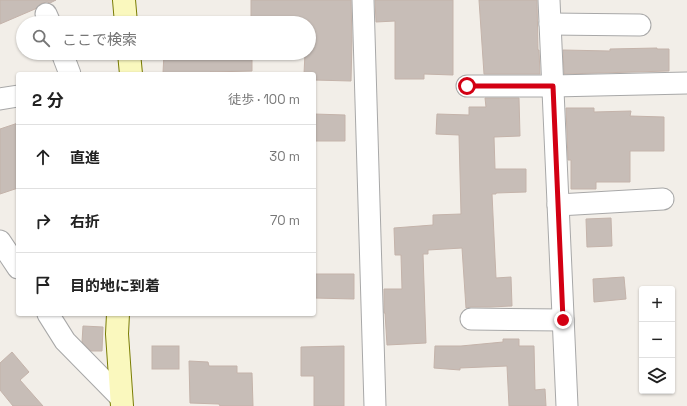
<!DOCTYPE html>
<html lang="ja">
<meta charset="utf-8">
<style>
body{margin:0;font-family:"Space Grotesk","Noto Sans JP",sans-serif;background:#f6f6f6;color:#222}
.controls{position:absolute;right:12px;bottom:12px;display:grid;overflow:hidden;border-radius:4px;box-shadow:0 1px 3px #0004}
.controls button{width:36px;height:36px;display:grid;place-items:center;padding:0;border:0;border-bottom:1px solid #e0e0e0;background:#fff;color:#222;font:20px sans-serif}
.stop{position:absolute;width:12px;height:12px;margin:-9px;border:3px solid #d30013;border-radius:50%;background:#fff}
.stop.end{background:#d30013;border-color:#fff;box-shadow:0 1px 4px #0008}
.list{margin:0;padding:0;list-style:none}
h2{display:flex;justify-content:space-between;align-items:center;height:52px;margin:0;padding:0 16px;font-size:17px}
h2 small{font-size:13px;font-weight:400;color:#767676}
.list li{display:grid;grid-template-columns:26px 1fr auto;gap:12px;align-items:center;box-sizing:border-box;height:64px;padding:0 16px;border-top:1px solid #e0e0e0}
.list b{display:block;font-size:15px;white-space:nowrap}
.list em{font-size:13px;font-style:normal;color:#767676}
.icon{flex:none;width:22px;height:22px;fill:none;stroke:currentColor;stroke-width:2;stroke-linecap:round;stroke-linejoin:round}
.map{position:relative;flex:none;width:687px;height:406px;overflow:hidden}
.search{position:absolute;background:#fff;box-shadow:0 1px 3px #0004;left:16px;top:16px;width:300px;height:44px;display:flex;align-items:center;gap:10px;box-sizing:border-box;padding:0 14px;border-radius:22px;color:#767676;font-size:15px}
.panel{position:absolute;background:#fff;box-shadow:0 1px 3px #0004;left:16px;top:72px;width:300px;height:244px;border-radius:4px}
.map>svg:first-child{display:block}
</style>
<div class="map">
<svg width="687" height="406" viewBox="0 0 687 406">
<rect width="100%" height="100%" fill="#f2eee8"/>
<!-- building -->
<g fill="#c7bdb7" stroke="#c4b3aa">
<path d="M0 0H56L50 3 47 2 42 3 37 7 35 9 0 24Z"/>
<path d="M251 0H351L352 41 351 81 314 80V74H304L305 53H309V21L251 23Z"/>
<path d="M375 0H453V75L424 74V79H395V21L376 22Z"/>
<path d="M479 0H537L538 50H539L540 74H484Z"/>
<path d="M657 48V49H669V71L564 74 563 50 610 51V49Z"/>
<path d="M164 53H252V71L210 72V74L163 73Z"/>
<path d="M485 98H519L520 136 494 137 495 169H526V192L496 193V194H492L496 278 511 277 512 306 490 307H471L466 308 462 248 428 250V254H423L426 343 387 345 385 313H384V289H402L401 255H395L394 228 433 225V215L461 214 459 135 436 134 437 114 469 115V107H486Z"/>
<path d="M566 108H594V112L631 111 630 116 664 117V151H630V182H596V189H571V160H568Z"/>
<path d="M314 114 345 115V141H314Z"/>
<path d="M18 123V188L0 194V129Z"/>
<path d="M611 218 612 246 587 247 586 219Z"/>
<path d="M314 274H354V299L314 298Z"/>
<path d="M624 277 626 299 594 302 593 279Z"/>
<path d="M83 326 103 327 102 351H91L82 342Z"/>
<path d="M503 339H519V346H534L535 390 545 389 546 406H509L507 366 460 368V370L434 368 435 346H461L503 342Z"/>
<rect x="152" y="346" width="27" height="23"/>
<path d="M344 346V406H314V376H301V347Z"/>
<path d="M12 352 29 372 20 380 43 406H13L0 390V363Z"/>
<path d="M189 361 208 362 209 366H237V373H252L253 406H220L219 404 190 403Z"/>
</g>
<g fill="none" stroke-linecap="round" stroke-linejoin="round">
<!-- street casing -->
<g stroke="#a8a8a8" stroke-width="23">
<g id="street">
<path d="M363 0 375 406"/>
<path d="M549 0 567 406"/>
<path d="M46 14 50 23"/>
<path d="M550 24 640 25"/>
<path d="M62 53 70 74"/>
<path d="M467 86H553L687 83"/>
<path d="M0 99 18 96"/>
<path d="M558 205 663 199"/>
<path d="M0 241 18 268"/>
<path d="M48 314 65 341 121 398"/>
<path d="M471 319 563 320"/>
</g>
</g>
<!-- secondary casing -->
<g stroke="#7a7d04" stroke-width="24">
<g id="secondary">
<path d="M124 0 126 23"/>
<path d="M129 53 131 74"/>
<path d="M118 314 117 334 122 406"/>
</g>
</g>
<!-- street -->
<use href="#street" stroke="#fff" stroke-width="21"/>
<!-- secondary -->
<use href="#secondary" stroke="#faf8be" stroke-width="22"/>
</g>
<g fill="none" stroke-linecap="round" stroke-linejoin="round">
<!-- route -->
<path stroke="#d30013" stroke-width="5" d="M467 86H553L563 320"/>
</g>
</svg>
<div class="controls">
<button>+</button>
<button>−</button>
<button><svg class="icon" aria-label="layers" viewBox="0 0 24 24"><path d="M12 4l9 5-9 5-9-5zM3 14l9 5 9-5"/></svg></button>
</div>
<div class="stop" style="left:467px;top:86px"></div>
<div class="stop end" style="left:563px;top:320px"></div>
<div class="search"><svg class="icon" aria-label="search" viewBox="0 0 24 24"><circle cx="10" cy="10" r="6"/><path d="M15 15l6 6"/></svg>ここで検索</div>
<section class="panel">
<h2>2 分<small>徒歩 · 100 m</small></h2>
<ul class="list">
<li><svg class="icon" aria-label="ahead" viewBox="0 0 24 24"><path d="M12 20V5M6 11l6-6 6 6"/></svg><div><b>直進</b></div><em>30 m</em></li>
<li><svg class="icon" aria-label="right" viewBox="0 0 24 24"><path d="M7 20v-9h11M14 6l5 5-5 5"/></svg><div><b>右折</b></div><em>70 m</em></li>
<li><svg class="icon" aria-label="arrive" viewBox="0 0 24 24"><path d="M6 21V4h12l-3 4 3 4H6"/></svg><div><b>目的地に到着</b></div></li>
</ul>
</section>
</div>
